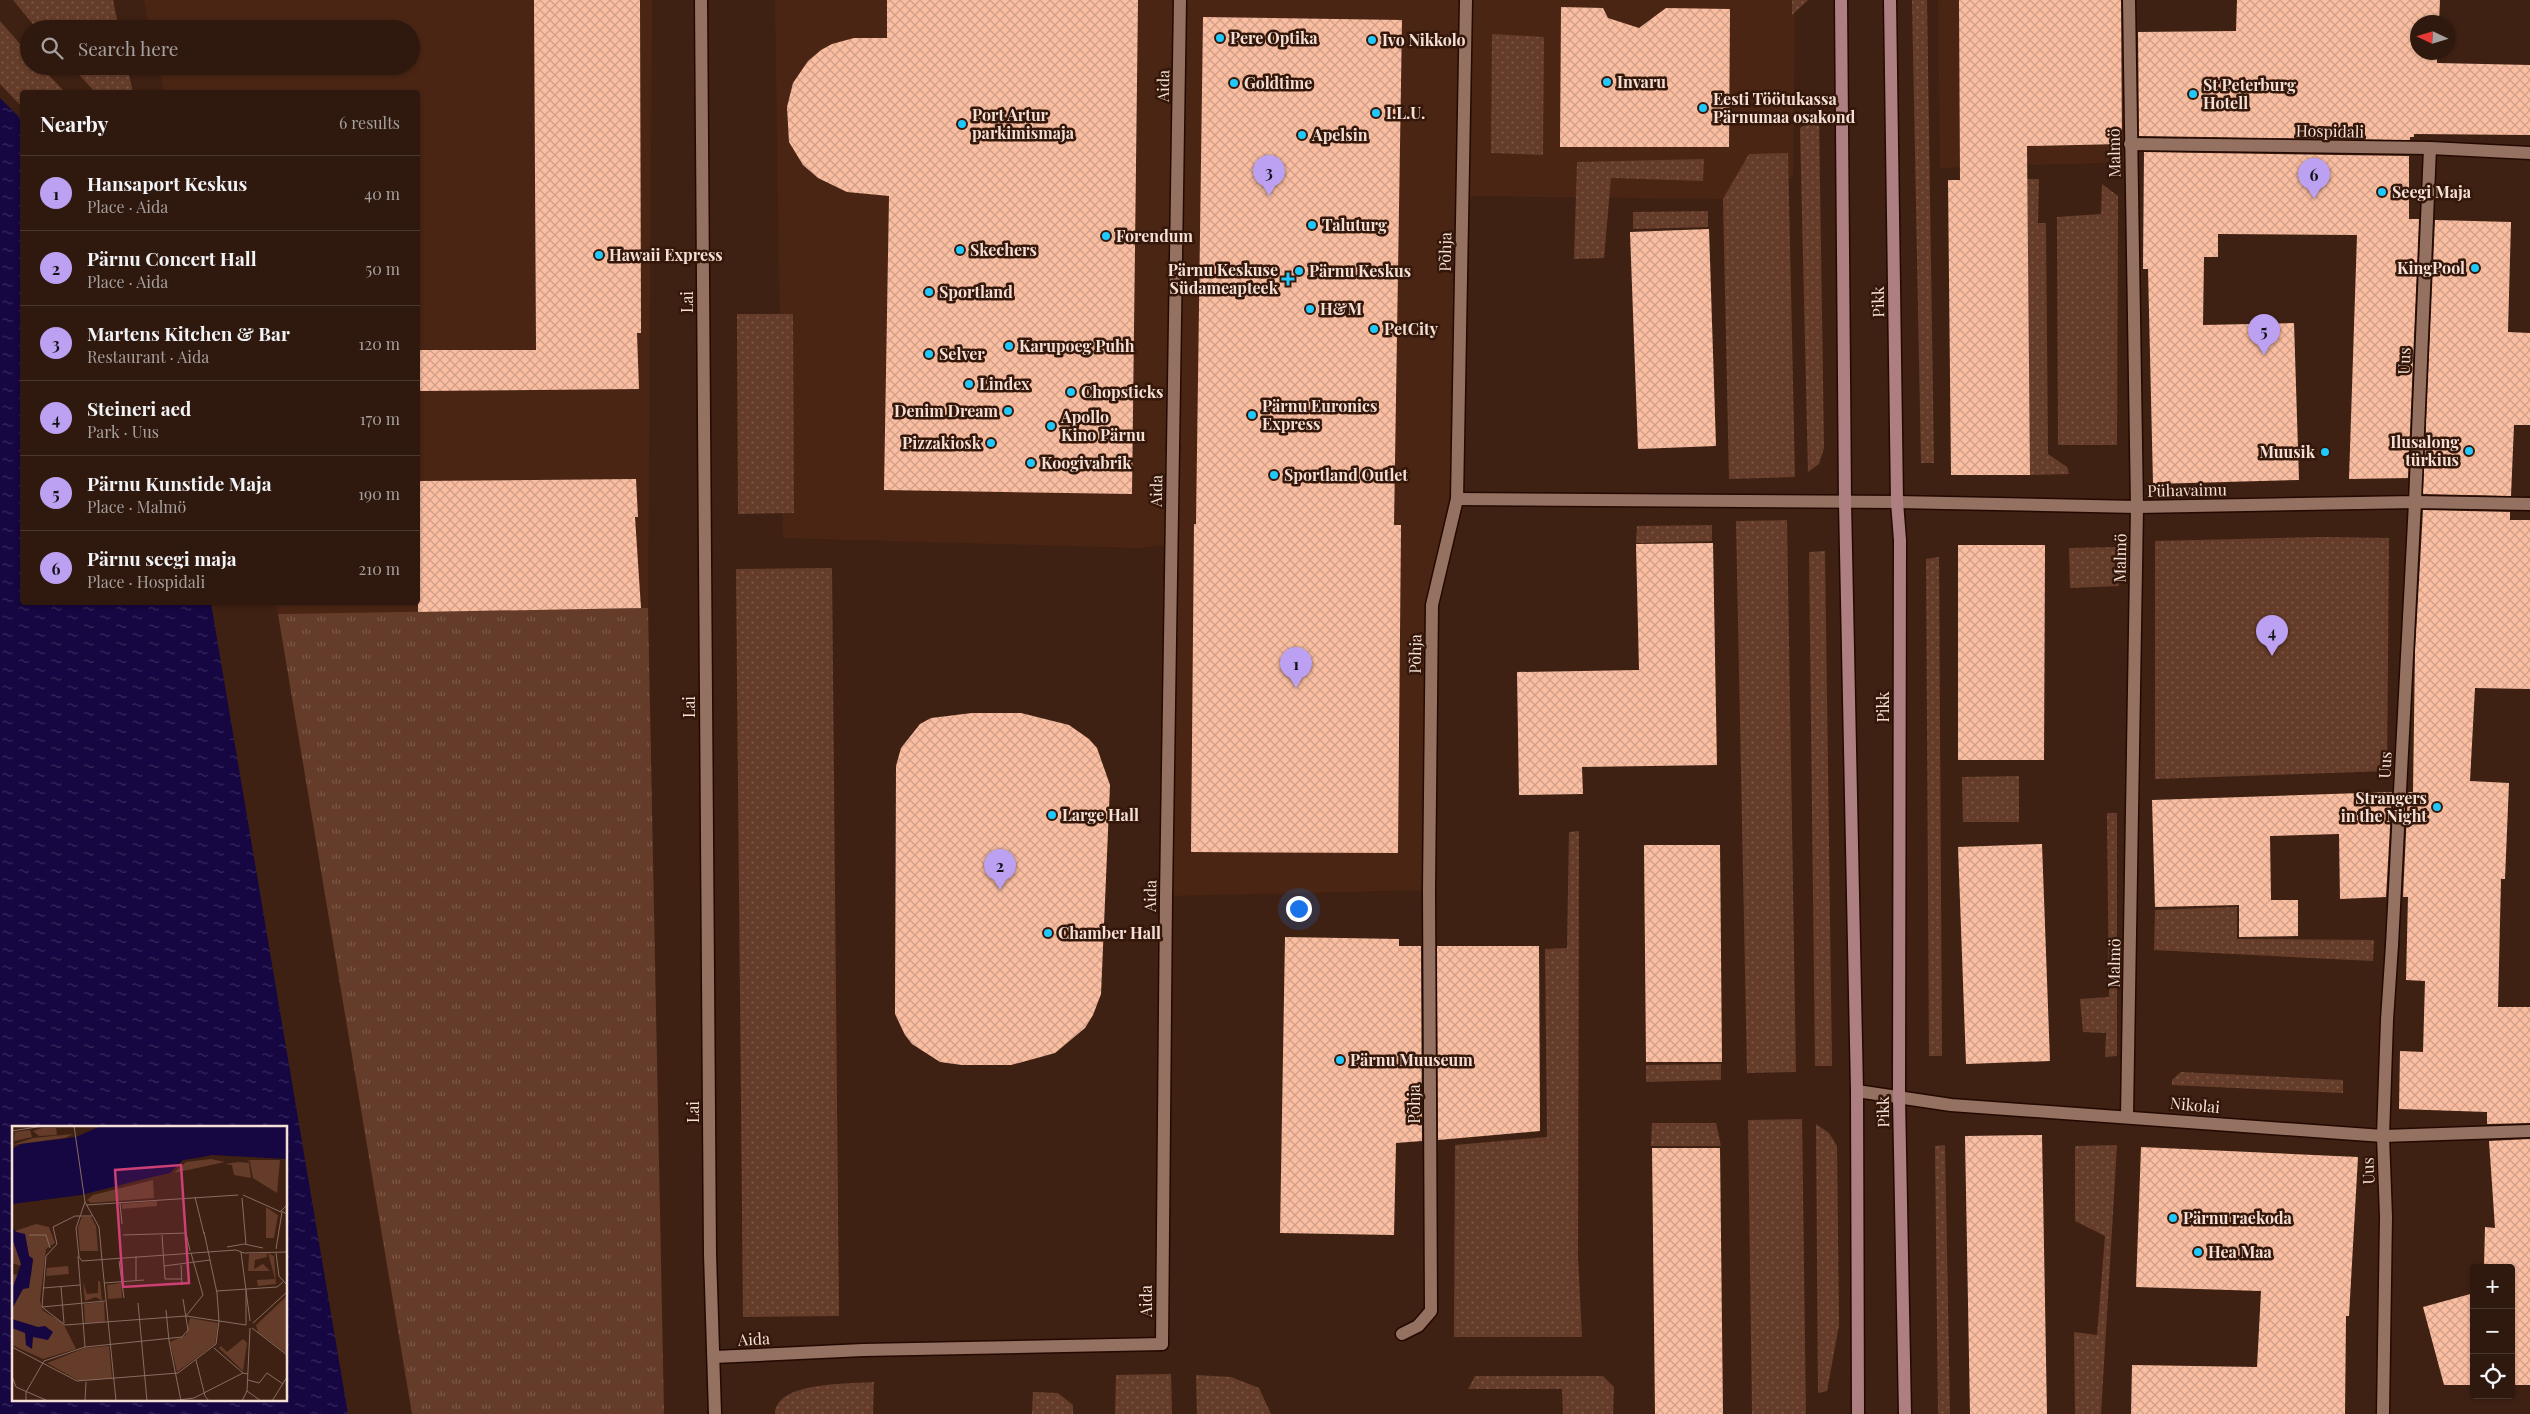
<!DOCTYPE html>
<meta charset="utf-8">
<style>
body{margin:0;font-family:"Playfair Display",serif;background:#3b261c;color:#f1f3f6}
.controls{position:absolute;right:15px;bottom:15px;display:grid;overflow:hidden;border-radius:5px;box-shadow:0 1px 4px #0004}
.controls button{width:45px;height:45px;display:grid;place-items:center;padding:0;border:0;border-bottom:1px solid #4a382e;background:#2f190e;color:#f1f3f6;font:25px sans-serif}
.compass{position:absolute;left:2410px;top:15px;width:45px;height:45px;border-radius:50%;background:#2f190e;box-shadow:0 1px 4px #0004;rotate:274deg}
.you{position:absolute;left:1298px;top:908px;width:18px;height:18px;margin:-12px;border:4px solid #fff;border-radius:50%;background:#1a73e8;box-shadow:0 0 0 8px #1a73e833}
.badge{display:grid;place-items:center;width:32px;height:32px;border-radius:50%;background:#bca0f2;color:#111;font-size:16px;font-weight:700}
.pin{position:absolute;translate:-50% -41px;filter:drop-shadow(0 1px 2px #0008)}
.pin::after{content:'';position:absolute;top:26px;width:18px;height:15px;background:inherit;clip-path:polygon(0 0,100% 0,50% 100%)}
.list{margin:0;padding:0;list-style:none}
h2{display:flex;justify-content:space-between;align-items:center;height:65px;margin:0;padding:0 20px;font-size:21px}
h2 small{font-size:16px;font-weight:400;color:#a7a09e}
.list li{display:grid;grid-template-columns:32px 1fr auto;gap:15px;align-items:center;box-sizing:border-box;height:75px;padding:0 20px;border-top:1px solid #4a382e}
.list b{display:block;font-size:19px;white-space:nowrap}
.list p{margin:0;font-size:16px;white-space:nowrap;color:#a7a09e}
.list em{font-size:16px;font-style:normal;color:#a7a09e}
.icon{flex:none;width:28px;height:28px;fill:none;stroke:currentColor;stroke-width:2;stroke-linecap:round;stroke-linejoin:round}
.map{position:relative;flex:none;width:2530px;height:1414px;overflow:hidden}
.search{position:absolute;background:#2f190e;box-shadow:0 1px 4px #0004;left:20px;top:20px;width:400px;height:55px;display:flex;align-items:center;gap:12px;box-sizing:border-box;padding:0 18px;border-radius:28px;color:#a7a09e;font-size:19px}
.panel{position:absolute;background:#2f190e;box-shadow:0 1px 4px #0004;left:20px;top:90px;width:400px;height:515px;border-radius:5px}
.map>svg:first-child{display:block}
</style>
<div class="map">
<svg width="2530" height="1414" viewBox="0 0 2530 1414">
<defs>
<pattern id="grass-dots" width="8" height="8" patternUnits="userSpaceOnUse" patternTransform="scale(1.25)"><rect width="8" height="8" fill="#653c29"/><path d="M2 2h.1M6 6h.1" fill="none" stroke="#7c5847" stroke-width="1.8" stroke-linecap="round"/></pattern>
<pattern id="park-tufts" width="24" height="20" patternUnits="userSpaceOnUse" patternTransform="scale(1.25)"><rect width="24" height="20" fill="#653c29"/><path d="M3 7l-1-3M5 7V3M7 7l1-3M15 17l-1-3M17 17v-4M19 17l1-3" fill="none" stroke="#7c5847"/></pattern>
<pattern id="water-ripples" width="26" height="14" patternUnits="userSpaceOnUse" patternTransform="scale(1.25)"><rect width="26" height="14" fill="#160641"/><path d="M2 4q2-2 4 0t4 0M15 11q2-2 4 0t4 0" fill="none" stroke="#382a5c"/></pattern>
<pattern id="building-cross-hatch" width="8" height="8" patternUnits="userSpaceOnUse" patternTransform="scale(1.25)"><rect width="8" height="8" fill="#fcbea1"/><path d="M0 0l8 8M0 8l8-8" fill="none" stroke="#cf9f89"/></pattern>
</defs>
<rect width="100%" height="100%" fill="#3f2113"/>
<!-- built -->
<g fill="#4a2514">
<path d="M144 0H652L648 608 278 614 276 603 418 602V92H164L159 66H411V29H150Z"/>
<path d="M775 0H1795L1793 177 1723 199 1463 196 1457 499 1432 605 1429 890 1166 896 1171 544 1141 548 783 538Z"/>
<path d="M1938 0H2129L2130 162 1940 168Z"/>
</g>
<!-- grass -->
<g fill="url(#grass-dots)">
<path d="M13 0H113L119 29H37Z"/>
<path d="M1792 0H1808L1792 15Z"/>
<path d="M1912 0H1927L1934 463H1921Z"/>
<path d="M0 21 29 54V66H40L65 92H22V107L0 84Z"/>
<path d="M1492 34 1544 37 1543 155 1491 153Z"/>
<path d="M71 66H127L133 92H95Z"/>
<path d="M1819 117 1824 448 1819 464 1808 472 1800 128Z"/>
<path d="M1788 153 1795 477 1729 479 1723 199 1749 154Z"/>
<path d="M1704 159 1703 181 1611 178 1604 258 1574 259 1577 162Z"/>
<path d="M2027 179H2039L2038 223H2046L2048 454 2067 467 2069 474 2030 475Z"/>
<path d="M2102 184 2118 196 2117 445H2058L2057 217 2101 214Z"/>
<path d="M1708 211V227L1633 229V212Z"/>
<path d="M737 314H793L794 513 738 514Z"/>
<path d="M1787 520 1796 1072 1747 1073 1736 521Z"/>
<path d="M1712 525V541L1636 543 1637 526Z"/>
<path d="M2321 537 2389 538 2387 771 2155 779V541Z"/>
<path d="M2119 547V586L2070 588 2069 548Z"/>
<path d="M1825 551 1832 1066H1815L1809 552Z"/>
<path d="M1939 557 1942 1056H1929L1926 559Z"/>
<path d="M832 568 839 1316 743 1317 736 569Z"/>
<path d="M2019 776V822H1963L1962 777Z"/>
<path d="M2107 813H2117V1056L2105 1057 2106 1033 2083 1032 2080 999 2109 997Z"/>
<path d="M1579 831 1578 1257 1582 1337H1454L1455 1145 1547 1137 1545 949 1567 948 1569 832Z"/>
<path d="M2237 907V939L2374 940 2373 961 2154 950 2155 910Z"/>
<path d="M1721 1064V1080L1646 1082V1065Z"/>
<path d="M2181 1072 2343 1080V1093L2172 1085V1080Z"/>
<path d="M1802 1119 1806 1414H1752L1748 1120Z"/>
<path d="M1652 1123H1716L1721 1146H1651Z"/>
<path d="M1816 1124 1829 1133 1837 1146 1839 1325 1827 1391 1818 1393Z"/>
<path d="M1945 1145 1950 1414H1938L1935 1146Z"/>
<path d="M2117 1145 2101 1414H2075L2074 1332 2097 1335 2105 1236 2075 1221V1146Z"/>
<path d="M1171 1374 1172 1414H1115L1116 1375Z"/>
<path d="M1196 1375 1231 1377 1259 1388 1271 1414H1197Z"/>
<path d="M1475 1376H1603L1614 1387 1613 1414H1563L1562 1389H1468Z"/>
<path d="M874 1382 873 1414H775C776 1381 850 1384 874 1382Z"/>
<path d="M1033 1392 1058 1393 1073 1405V1414H1032Z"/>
</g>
<!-- park -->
<path fill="url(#park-tufts)" d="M641 608H648L664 1414H412L278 614Z"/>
<!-- water -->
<path fill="url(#water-ripples)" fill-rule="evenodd" d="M0 98 22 120V602L211 603 348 1414H0ZM14 1128H286V1400H14Z"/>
<!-- building -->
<g fill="url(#building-cross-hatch)">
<path d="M534 0H640L641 333H637L639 389 418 391V350H536Z"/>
<path d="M887 0H1138L1132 494 884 490 889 196 847 192 818 178 803 165 789 142 787 107 793 83 808 61 821 50 832 44 854 38H887Z"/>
<path d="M1959 0H2121L2122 144 2027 146 2030 475H1951L1948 180H1960Z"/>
<path d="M2237 0H2440L2439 22H2418V52H2437V63L2530 65V135L2414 134V137H2410V140L2139 136 2138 32 2236 31Z"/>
<path d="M1561 7 1603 8 1608 18 1639 28 1666 8 1730 9 1729 147H1560Z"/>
<path d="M1203 17 1402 20 1394 525H1401L1398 853 1191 852 1194 524H1196Z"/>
<path d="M2144 152 2409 156V219H2419L2408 478 2349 479 2357 235 2218 234V257H2204L2203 325 2294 323 2299 480 2153 484 2148 269H2143Z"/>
<path d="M2435 220 2511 222 2508 332 2530 333V425H2514L2511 496 2423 494Z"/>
<path d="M1709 229 1716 446 1638 449 1630 232Z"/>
<path d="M636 479 638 517H635L641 608 418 612V481Z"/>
<path d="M2423 510 2510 512V520H2530V689L2475 688 2470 781 2509 783 2505 879H2501L2498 1007H2530V1123L2487 1124V1112L2399 1109 2400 1051 2423 1052 2425 981 2406 980 2408 897H2403L2408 792H2413L2415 652Z"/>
<path d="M1713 543 1717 765 1582 767 1583 794 1519 795 1517 672 1639 670 1636 544Z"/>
<path d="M1958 545H2045L2044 760H1958Z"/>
<path d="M972 713H1021L1069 725 1089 739 1097 748 1110 785 1101 994 1093 1015 1085 1028 1055 1053 1011 1065H962L940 1062 912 1044 905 1035 895 1014 896 766 901 748 920 724 931 718Z"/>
<path d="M2392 792 2386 897 2340 899 2339 834 2270 836 2271 900H2298V936L2239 937V905L2155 907 2152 800Z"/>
<path d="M2042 844 2050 1061 1966 1064 1958 847Z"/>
<path d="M1644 845H1720L1722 1062H1646Z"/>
<path d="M1285 937 1399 939V946H1421L1422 1141 1396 1143 1394 1235 1280 1233Z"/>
<path d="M1437 946H1539L1540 1131 1438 1140Z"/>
<path d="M2042 1135 2047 1414H1970L1965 1136Z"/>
<path d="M2530 1139V1385H2511V1268H2484L2485 1227 2495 1228 2489 1141Z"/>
<path d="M2141 1147 2358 1157 2349 1316H2346L2345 1414H2131L2132 1365 2257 1367 2261 1291 2136 1287Z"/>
<path d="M1652 1148H1720L1723 1414H1655Z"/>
<path d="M2474 1293V1385H2444L2423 1307Z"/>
</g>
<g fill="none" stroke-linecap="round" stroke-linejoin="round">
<!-- pedestrian casing -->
<g stroke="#240900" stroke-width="15">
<g id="pedestrian">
<path d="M2392 945 2415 502 2530 504"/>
<path d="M2127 1116 2137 507"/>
<path d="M2383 1136 2530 1131"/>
<path d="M1162 1344 1166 896 1180 0"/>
</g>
</g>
<!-- minor casing -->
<g stroke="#240900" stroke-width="15">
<g id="minor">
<path d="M2129 0 2137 507"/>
<path d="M2130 144 2430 148 2530 153"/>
<path d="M1457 499 1897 502 2137 507 2415 502 2430 148"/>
<path d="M1857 1091 1951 1105 2383 1136"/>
<path d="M1402 1334 1418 1326 1431 1311 1429 890 1432 605 1457 499 1466 0"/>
<path d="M714 1357 863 1350 1162 1344"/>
<path d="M2383 1414 2386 1217 2383 1136 2387 1020 2392 945"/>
</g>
</g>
<!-- tertiary casing -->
<g stroke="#240900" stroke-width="15">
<path id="tertiary" d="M701 0 710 1254 715 1414"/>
</g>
<!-- secondary casing -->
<g stroke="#240900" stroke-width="15">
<g id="secondary">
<path d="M1841 0 1845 502 1857 1091 1858 1414"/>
<path d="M1890 0 1897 502 1900 540 1899 1098 1905 1414"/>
</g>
</g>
<!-- pedestrian -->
<use href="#pedestrian" stroke="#957161" stroke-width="12"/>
<!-- minor -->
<use href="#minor" stroke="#957161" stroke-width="12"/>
<!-- tertiary -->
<use href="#tertiary" stroke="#957161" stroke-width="12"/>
<!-- secondary -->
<use href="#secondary" stroke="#ae7f80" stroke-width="12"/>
</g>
<!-- markers -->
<g fill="#1fc9fd" stroke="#341709" stroke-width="2">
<circle cx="1220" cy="38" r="5"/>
<circle cx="1372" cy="40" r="5"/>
<circle cx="1607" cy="82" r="5"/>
<circle cx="1234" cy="83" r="5"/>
<circle cx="2193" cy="94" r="5"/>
<circle cx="1703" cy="108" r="5"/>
<circle cx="1376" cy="113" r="5"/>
<circle cx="962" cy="124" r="5"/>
<circle cx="1302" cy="135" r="5"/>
<circle cx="2382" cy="192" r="5"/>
<circle cx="1312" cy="225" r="5"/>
<circle cx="1106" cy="236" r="5"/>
<circle cx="960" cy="250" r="5"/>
<circle cx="599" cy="255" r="5"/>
<circle cx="2475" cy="268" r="5"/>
<circle cx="1299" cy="271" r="5"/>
<path d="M1285.5 271.5h5v5h5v5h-5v5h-5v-5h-5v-5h5z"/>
<circle cx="929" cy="292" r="5"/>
<circle cx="1310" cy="309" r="5"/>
<circle cx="1374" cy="329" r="5"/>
<circle cx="1009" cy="346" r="5"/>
<circle cx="929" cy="354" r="5"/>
<circle cx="969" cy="384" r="5"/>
<circle cx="1071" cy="392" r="5"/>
<circle cx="1008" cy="411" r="5"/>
<circle cx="1252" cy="415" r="5"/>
<circle cx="1051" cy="426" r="5"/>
<circle cx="991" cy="443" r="5"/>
<circle cx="2469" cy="451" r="5"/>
<circle cx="2325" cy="452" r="5"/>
<circle cx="1031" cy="463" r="5"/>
<circle cx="1274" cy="475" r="5"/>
<circle cx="2437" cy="807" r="5"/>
<circle cx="1052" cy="815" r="5"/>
<circle cx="1048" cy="933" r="5"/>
<circle cx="1340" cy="1060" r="5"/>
<circle cx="2173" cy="1218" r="5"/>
<circle cx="2198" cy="1252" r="5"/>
</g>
<g text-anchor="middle" stroke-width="5" stroke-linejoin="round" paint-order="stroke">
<!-- poi labels -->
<g font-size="16" font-weight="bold" fill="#f4e0d7" stroke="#341709" text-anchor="start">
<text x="1230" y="44">Pere Optika</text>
<text x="1382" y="46">Ivo Nikkolo</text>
<text x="1617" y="88">Invaru</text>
<text x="1244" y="89">Goldtime</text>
<text x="2203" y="91">St Peterburg<tspan x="2203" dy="18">Hotell</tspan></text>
<text x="1713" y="105">Eesti Töötukassa<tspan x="1713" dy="18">Pärnumaa osakond</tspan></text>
<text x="1386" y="119">I.L.U.</text>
<text x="972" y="121">Port Artur<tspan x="972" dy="18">parkimismaja</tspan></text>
<text x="1312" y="141">Apelsin</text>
<text x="2392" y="198">Seegi Maja</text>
<text x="1322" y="231">Taluturg</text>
<text x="1116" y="242">Forendum</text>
<text x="970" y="256">Skechers</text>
<text x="609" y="261">Hawaii Express</text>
<text x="2465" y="274" text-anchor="end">KingPool</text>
<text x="1278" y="276" text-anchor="end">Pärnu Keskuse<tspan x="1278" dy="18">Südameapteek</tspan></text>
<text x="1309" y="277">Pärnu Keskus</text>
<text x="939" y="298">Sportland</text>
<text x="1320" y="315">H&amp;M</text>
<text x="1384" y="335">PetCity</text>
<text x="1019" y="352">Karupoeg Puhh</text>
<text x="939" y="360">Selver</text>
<text x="979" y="390">Lindex</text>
<text x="1081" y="398">Chopsticks</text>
<text x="1262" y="412">Pärnu Euronics<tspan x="1262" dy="18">Express</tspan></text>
<text x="998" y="417" text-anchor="end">Denim Dream</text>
<text x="1061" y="423">Apollo<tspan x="1061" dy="18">Kino Pärnu</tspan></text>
<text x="2459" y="448" text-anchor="end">Ilusalong<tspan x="2459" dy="18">türkius</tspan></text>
<text x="981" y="449" text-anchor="end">Pizzakiosk</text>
<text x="2315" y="458" text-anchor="end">Muusik</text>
<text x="1041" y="469">Koogivabrik</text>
<text x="1284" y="481">Sportland Outlet</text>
<text x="2427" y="804" text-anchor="end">Strangers<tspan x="2427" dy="18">in the Night</tspan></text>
<text x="1062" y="821">Large Hall</text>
<text x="1058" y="939">Chamber Hall</text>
<text x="1350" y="1066">Pärnu Muuseum</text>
<text x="2183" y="1224">Pärnu raekoda</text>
<text x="2208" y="1258">Hea Maa</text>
</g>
<!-- street labels -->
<g font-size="16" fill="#f4e0d7" stroke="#341709">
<text transform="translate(1163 86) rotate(-89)" y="6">Aida</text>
<text transform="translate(2330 131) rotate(1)" y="6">Hospidali</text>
<text transform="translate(2114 153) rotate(-91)" y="6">Malmö</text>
<text transform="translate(1445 252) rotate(-89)" y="6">Põhja</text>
<text transform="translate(687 302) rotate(-90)" y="6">Lai</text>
<text transform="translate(1878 302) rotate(-91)" y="6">Pikk</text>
<text transform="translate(2404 361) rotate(-88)" y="6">Uus</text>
<text transform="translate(2187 490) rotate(-1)" y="6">Pühavaimu</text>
<text transform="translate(1156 491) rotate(-89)" y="6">Aida</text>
<text transform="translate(2120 558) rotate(-89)" y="6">Malmö</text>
<text transform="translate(1415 654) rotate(-89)" y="6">Põhja</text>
<text transform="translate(689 707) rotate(-90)" y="6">Lai</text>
<text transform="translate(1883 707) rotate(-90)" y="6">Pikk</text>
<text transform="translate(2385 765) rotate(-87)" y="6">Uus</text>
<text transform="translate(1150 896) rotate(-89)" y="6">Aida</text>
<text transform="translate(2114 963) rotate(-89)" y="6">Malmö</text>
<text transform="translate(1414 1104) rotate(-90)" y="6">Põhja</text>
<text transform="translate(2195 1105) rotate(5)" y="6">Nikolai</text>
<text transform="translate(693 1112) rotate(-90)" y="6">Lai</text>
<text transform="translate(1883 1112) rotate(-91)" y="6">Pikk</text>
<text transform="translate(2368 1171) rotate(-92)" y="6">Uus</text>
<text transform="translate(1146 1301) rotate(-90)" y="6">Aida</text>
<text transform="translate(754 1339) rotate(-3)" y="6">Aida</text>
</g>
</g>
<!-- overview -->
<g transform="translate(12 1126)">
<rect width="275" height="275" fill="#3f2113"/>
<path d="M30 2H44L45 9 27 10 21 5ZM61 8 53 12 0 19 21 12ZM199 33 213 36 162 47 174 36ZM239 34H268L265 67 241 52 238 36 235 35ZM226 36 237 37 239 52 222 49 220 39 213 38ZM145 75V80L110 83V78ZM254 81 266 89 262 112H254ZM0 112 7 127 9 140 0 137ZM255 127V131L243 134 242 143 251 138 258 145H236L237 128ZM86 155H88L90 175 84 171 73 175 71 156 75 168 86 167ZM231 213 235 217 231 245 207 222 209 220 215 226Z" fill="#653c29"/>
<path d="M141 54 142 72 79 77 75 74 81 69ZM70 91H79L84 100 86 125H68L66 101ZM24 98 37 101 43 117 34 123 28 174 30 184 51 197 64 223 31 233 0 219V148L19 150 21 133 17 130 13 109 3 105ZM256 127 262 130 264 158 246 160 245 154 263 153ZM56 140 57 148 34 150 35 142ZM109 157 110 172 96 173 95 159ZM275 170V228L246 206 244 199ZM92 176 93 196 73 197 72 178ZM178 192 206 197 203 218 165 246 158 216 174 209ZM97 220 100 252 67 255 35 237 73 222Z" fill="#653c29"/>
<path d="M18 4 20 11 2 15 3 6Z" fill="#653c29"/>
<path d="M89 0H275V33L200 29 185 32 171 34 158 47 140 51 69 69 0 78V23L9 18 64 11ZM0 100 4 106 13 108 17 130 21 133 17 162 11 163 0 183V164L9 138 0 112ZM0 193 26 201 33 200 41 206 36 214 21 211 20 223 14 219 13 207 0 202Z" fill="#160641"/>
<path fill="none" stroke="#876d61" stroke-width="1" d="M62 0 73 76 87 101 90 134M0 5 31 0M231 69 269 86M183 71 192 108M230 72 234 118M73 76 64 102 67 131 70 135 224 124 232 127 275 126M108 77 110 98M74 79 226 69M275 79 269 85 275 88M80 90H63L41 101 45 118 34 130 30 181 53 199 174 190 234 199M17 109H34L38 122M111 109 174 107 178 125M150 109 153 153H170M215 121 232 118 251 122M264 123 270 86M229 126 238 195M264 127 267 150 275 159M66 130 73 221M90 134 104 275M107 135 112 172M169 139 170 159M152 140 198 134M124 154V130M92 157 132 154M49 161 52 197M31 162 68 159M205 165 265 161 271 156M126 177 135 275M30 181 93 175M154 184 157 215 169 275M174 190 191 169 179 127M241 197 275 166M234 199V164M240 202 275 229M0 221 65 255 166 247 204 218 207 195 205 167 192 106M202 222 231 247M184 234 193 270 197 275M0 250 4 261 36 275M236 254 247 257 255 247 271 258M235 265 249 275M14 275V266L32 235 73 221 170 211 176 204 171 173M73 275 74 256M159 275 182 272 231 247 236 248M230 275 235 265 238 202M260 275 275 251"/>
<path fill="#cc4074" fill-opacity="0.15" stroke="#cc4074" stroke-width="2.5" d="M169 39 177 157 111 161 103 44Z"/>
<rect width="275" height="275" fill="none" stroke="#f4e0d7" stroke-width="2.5"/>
</g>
</svg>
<div class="controls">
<button>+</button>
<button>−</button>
<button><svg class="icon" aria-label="locate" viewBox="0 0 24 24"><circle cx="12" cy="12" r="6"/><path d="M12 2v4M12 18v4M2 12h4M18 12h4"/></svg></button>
</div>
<svg class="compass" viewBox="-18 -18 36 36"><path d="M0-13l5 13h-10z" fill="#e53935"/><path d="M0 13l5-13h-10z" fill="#a7a09e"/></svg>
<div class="you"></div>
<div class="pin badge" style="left:1296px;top:688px">1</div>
<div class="pin badge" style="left:1000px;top:890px">2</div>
<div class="pin badge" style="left:1269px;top:196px">3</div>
<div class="pin badge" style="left:2272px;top:656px">4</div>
<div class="pin badge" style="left:2264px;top:355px">5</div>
<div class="pin badge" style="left:2314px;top:199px">6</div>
<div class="search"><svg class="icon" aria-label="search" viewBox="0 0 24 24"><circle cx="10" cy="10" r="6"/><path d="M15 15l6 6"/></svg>Search here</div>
<section class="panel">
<h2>Nearby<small>6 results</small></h2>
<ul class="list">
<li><span class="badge">1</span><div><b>Hansaport Keskus</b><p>Place · Aida</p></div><em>40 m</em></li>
<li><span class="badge">2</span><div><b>Pärnu Concert Hall</b><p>Place · Aida</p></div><em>50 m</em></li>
<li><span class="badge">3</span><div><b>Martens Kitchen &amp; Bar</b><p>Restaurant · Aida</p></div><em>120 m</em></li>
<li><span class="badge">4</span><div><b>Steineri aed</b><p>Park · Uus</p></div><em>170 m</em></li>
<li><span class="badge">5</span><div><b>Pärnu Kunstide Maja</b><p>Place · Malmö</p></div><em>190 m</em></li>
<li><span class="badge">6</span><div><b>Pärnu seegi maja</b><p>Place · Hospidali</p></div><em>210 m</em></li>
</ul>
</section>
</div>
